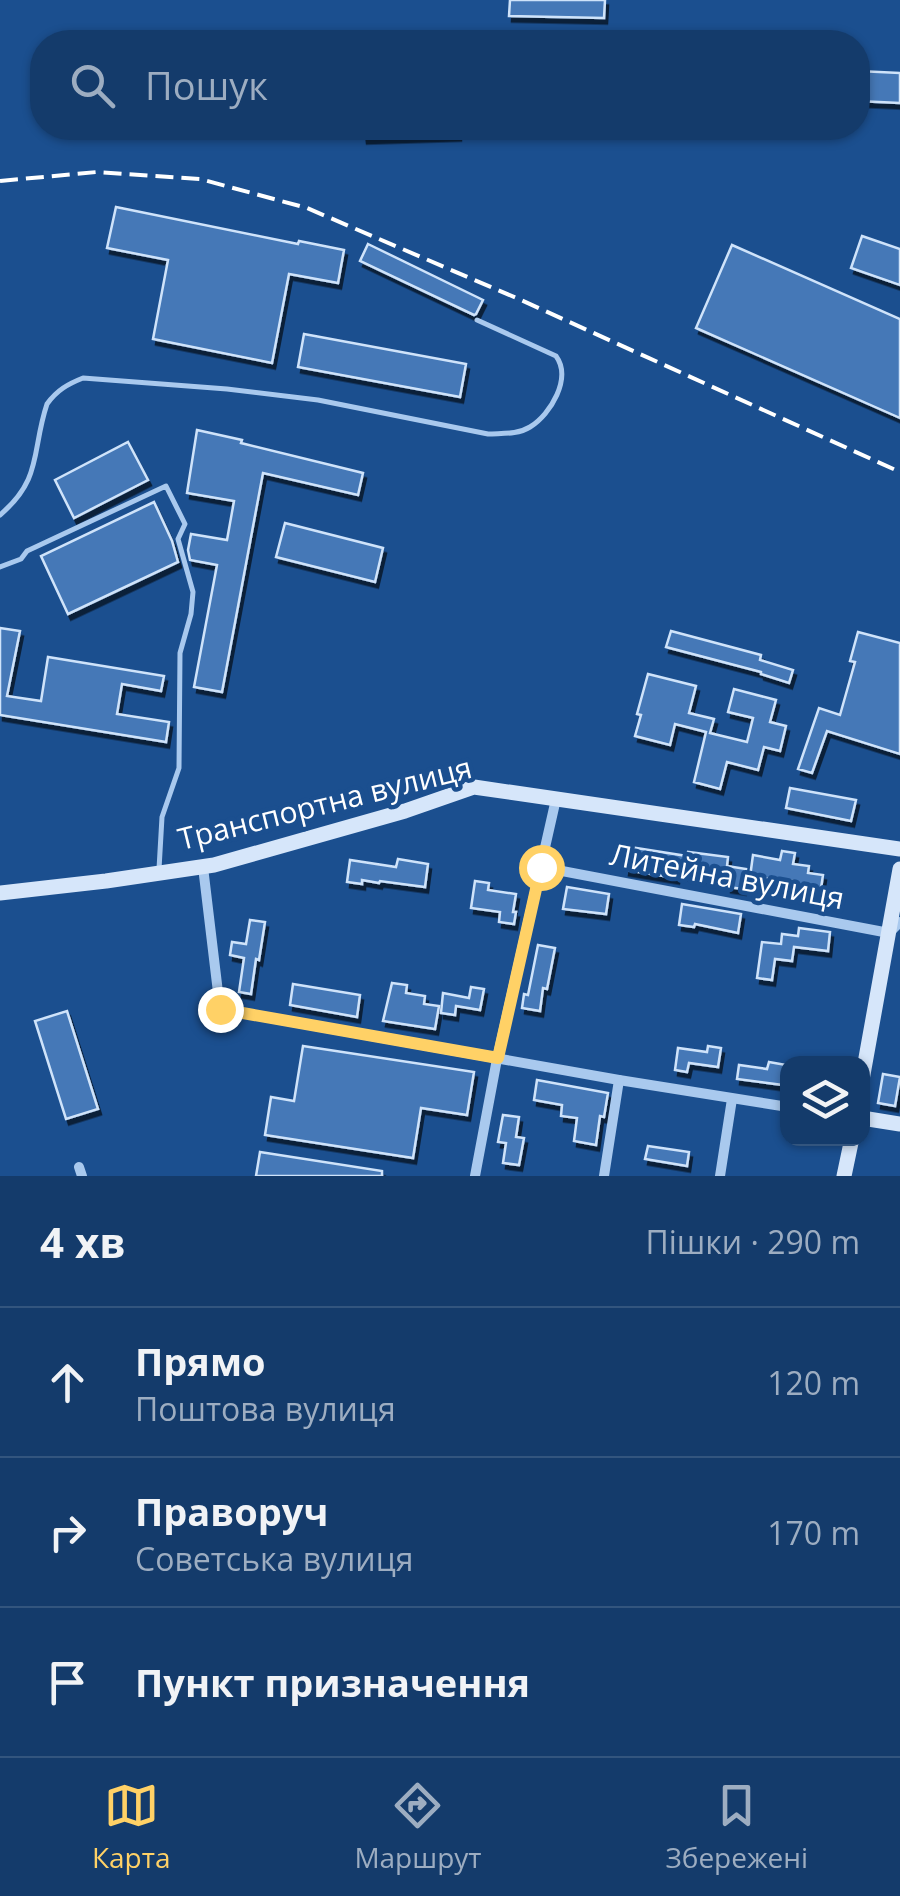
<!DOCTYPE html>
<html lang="uk">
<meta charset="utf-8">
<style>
body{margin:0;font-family:"Open Sans",sans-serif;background:#1d4271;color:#f1f3f6}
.controls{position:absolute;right:30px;bottom:30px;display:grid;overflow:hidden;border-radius:20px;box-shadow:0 2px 8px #0004}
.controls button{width:90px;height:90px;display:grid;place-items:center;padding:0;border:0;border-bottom:2px solid #33557e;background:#143b6b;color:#f1f3f6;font:50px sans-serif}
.stop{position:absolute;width:30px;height:30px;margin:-22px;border:8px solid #ffd166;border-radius:50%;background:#fff}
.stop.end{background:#ffd166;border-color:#fff;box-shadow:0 2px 10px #0008}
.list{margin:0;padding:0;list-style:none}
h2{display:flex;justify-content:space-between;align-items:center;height:130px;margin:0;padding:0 40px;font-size:42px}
h2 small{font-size:32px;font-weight:400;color:#9dadc1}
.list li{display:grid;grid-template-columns:65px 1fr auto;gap:30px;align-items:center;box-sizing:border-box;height:150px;padding:0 40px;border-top:2px solid #33557e}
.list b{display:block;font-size:38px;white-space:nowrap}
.list p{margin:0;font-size:32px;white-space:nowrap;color:#9dadc1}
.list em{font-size:32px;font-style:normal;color:#9dadc1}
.icon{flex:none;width:55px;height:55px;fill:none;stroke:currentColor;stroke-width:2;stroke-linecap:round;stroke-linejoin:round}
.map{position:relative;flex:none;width:900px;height:1176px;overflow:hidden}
.search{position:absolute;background:#143b6b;box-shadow:0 2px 8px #0004;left:30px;right:30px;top:30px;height:110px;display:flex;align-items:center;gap:25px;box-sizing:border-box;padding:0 35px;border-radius:40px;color:#9dadc1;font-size:38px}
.sheet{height:580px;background:#143b6b}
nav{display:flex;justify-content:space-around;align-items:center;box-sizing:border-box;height:140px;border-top:2px solid #33557e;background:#143b6b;font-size:28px;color:#9dadc1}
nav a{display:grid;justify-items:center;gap:5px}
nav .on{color:#ffd166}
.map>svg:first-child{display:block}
</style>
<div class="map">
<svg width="900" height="1176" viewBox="0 0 900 1176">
<defs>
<filter id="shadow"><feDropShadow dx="3" dy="5.5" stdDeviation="0" flood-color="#0009"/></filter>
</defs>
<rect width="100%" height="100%" fill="#1b4f8f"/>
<!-- building -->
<g fill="#4478b7" stroke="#cfe3fa" stroke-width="2.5" filter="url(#shadow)">
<path d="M510 0H605L604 18 509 16Z"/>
<path d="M858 71 900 73V103L858 101Z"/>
<path d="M363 128H458V135L364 138Z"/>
<path d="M116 207 298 244 299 241 344 250 338 283 289 274 272 363 153 339 168 260 107 248Z"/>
<path d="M862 236 900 249V285L851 268Z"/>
<path d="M368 244 483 300 476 314 474 315 360 261Z"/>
<path d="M732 245 900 319V418L696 328Z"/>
<path d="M304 334 466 364 460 397 298 367Z"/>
<path d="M197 430 242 440 241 443 363 473 358 495 263 473 222 692 194 687 217 565 190 560 188 550 191 534 227 540 234 501 187 493Z"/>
<path d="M128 442 148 480 74 518 55 480Z"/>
<path d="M154 502 172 541 178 562 68 614 41 556Z"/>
<path d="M285 523 383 548 375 582 276 557Z"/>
<path d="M0 628 20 631 7 696 41 701 48 657 164 676 161 691 122 684 117 714 169 722 166 742 0 715Z"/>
<path d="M671 631 761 655 760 660 793 670 789 683 761 674V672L666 647Z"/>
<path d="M858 632 900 643V754L827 731 812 773 798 769 819 708 840 715 855 662 850 661Z"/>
<path d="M648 674 696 686 689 713 714 719 710 733 747 742 753 718 728 712 734 689 776 700 770 722 786 726 780 751 764 747 758 770 727 762 720 789 694 782 706 732 675 724 670 745 635 736 641 715 637 714Z"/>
<path d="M790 788 856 800 851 821 786 808Z"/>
<path d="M630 847 687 856 688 852 728 857 727 866 746 869 743 889 728 887V882L711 878 677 873 676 878 626 870Z"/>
<path d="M782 851 795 853 793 864 809 866 808 873 823 875 820 895 792 889 793 881 750 877 753 855 780 860Z"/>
<path d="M398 859 428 864 425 887 380 881 379 883 362 880V884L347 882 350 860 396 867Z"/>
<path d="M475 881 489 883 488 890 516 894 513 912H516L514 924 499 922 500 912 471 908Z"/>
<path d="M567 887 609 894 606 914 563 909Z"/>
<path d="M682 904 741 914 738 933 695 924 694 927 679 925Z"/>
<path d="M250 920 265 922 259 960 256 959 251 994 239 992 244 958 230 955 232 942 246 944Z"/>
<path d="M799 928 830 932 828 951 794 947 792 961 775 959 772 980 757 978 762 942 781 944 782 934 798 936Z"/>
<path d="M538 945 555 948 547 989 543 988 540 1011 522 1008 524 994 528 995Z"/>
<path d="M392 983 407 985 406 993 425 996 424 1004 439 1006 435 1029 383 1021Z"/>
<path d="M293 984 360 995 357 1017 290 1005Z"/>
<path d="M471 987 484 989 480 1010 456 1006 455 1015 441 1013 443 993 469 998Z"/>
<path d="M67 1011 98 1109 66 1119 35 1021Z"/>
<path d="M303 1046 474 1072 467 1115 421 1108 413 1158 265 1135 271 1097 294 1101Z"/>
<path d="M708 1046 721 1048 718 1067 689 1063 687 1072 675 1070 678 1048 707 1052Z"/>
<path d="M769 1062 786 1065 783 1085 737 1079 739 1065 767 1069Z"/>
<path d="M883 1074 900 1077 895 1106 878 1103Z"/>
<path d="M537 1080 608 1093 604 1117 600 1116 596 1145 574 1141 577 1118 561 1116 562 1105 534 1100Z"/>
<path d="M503 1115 519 1117 516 1137 524 1138 519 1165 503 1163 506 1143 498 1142Z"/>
<path d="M648 1146 689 1152 687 1166 645 1159Z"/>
<path d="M260 1152 382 1171V1176H256Z"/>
</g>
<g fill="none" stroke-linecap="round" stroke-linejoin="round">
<!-- lane -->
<g stroke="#a9c9ee" stroke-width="5">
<path d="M0 515C43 478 31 452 47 404 57 390 68 384 83 378L227 389 318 400 488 434C502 433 517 435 530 427 551 414 572 378 556 356L477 320"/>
<path d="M0 567 21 559 27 551 166 486 185 524 178 539 193 592 191 614 180 653 179 768 162 817 159 869"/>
</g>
<!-- street -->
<g stroke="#a9c9ee" stroke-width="10">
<path d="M203 867 220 1009 619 1080 788 1107"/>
<path d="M541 867 889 933 900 922"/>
<path d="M79 1167 82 1176"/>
<path d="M475 1176 497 1059 556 799"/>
<path d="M604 1176 619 1080"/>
<path d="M720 1176 732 1099"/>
</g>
<!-- secondary -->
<g stroke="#d6e6fa" stroke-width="15">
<path d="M0 893 106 881 214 865 405 811 474 787 900 849"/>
<path d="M862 1080 900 869"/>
<path d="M862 1118 900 1124"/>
<path d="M844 1176 852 1138"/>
</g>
<!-- rail -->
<path stroke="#fff" stroke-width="4" stroke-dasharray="18 8" stroke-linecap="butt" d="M0 181 97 172 200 179 307 208 521 300 900 472"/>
</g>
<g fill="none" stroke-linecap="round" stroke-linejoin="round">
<!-- route -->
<path stroke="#ffd166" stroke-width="12" d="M220 1009 498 1058 541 867"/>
</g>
<g text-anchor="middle" stroke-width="9" stroke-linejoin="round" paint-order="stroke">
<!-- street labels -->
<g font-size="30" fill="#fff" stroke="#1b4f8f">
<text transform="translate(325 804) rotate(-14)" y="10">Транспортна вулиця</text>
<text transform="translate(727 877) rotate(11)" y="10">Литейна вулиця</text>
</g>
</g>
</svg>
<div class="controls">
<button><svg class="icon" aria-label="layers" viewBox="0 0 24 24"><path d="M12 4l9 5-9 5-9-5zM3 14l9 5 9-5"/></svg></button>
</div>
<div class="stop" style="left:541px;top:867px"></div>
<div class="stop end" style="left:220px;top:1009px"></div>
<div class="search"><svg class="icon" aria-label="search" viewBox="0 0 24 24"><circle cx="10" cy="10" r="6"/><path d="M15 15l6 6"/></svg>Пошук</div>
</div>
<section class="sheet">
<h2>4 хв<small>Пішки · 290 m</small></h2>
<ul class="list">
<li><svg class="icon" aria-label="ahead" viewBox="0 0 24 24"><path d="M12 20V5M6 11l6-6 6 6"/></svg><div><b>Прямо</b><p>Поштова вулиця</p></div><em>120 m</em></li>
<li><svg class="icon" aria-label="right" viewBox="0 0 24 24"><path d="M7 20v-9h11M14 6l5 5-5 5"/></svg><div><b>Праворуч</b><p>Советська вулиця</p></div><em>170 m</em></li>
<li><svg class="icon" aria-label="arrive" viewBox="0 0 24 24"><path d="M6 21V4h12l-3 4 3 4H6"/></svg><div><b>Пункт призначення</b></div></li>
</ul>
</section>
<nav>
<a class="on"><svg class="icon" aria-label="map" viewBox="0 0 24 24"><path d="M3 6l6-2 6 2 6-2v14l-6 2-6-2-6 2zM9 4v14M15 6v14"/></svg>Карта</a>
<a><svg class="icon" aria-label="directions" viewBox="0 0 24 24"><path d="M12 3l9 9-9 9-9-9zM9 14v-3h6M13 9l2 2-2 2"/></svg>Маршрут</a>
<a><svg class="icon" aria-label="saved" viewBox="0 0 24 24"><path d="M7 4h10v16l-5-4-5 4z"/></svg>Збережені</a>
</nav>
